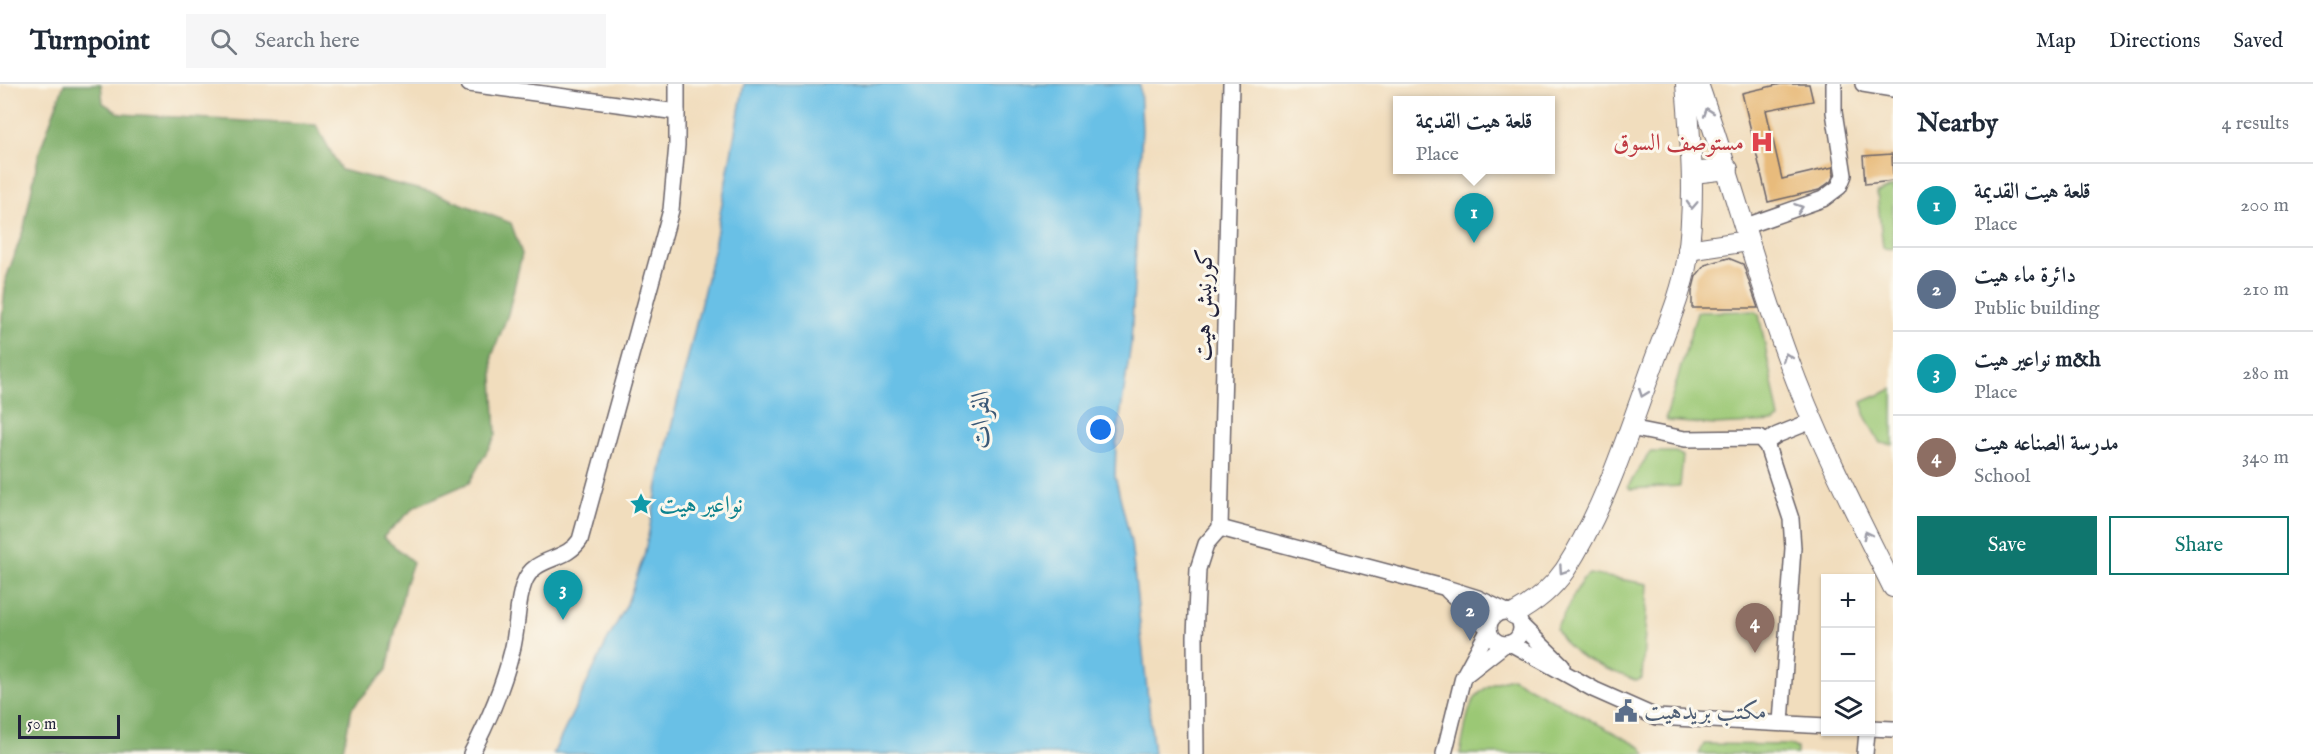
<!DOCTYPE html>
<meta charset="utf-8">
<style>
body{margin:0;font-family:"IM FELL English",Amiri,serif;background:#f6f6f7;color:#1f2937}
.controls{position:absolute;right:18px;bottom:18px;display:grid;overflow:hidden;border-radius:0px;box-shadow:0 2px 4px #0004}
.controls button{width:54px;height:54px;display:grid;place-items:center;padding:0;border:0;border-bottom:2px solid #e0e1e3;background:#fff;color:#1f2937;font:30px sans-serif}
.scale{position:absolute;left:18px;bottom:15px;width:102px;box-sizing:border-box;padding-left:6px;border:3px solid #22223b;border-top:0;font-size:16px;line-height:21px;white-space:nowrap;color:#22223b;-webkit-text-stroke:4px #fbf7ec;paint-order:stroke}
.you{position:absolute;left:1101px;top:346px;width:21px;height:21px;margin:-15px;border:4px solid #fff;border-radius:50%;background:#1a73e8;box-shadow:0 0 0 9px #1a73e833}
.badge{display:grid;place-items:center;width:39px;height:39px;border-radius:50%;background:#0f766e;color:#fff;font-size:20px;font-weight:700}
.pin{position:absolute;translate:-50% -50px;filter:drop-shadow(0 2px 3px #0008)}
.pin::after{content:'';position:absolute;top:32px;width:21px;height:18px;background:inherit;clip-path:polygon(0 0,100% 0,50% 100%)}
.popup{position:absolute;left:1393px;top:12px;width:162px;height:78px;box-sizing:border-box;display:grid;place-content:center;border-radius:0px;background:#fff;filter:drop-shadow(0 2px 4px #0005);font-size:20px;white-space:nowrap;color:#747a83}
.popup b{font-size:22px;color:#1f2937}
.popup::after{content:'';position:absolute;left:50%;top:100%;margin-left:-12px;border:12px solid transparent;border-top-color:#fff}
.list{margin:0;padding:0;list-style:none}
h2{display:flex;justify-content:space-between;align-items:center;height:78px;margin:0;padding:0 24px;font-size:26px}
h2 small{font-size:20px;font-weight:400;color:#747a83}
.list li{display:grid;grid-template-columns:39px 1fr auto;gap:18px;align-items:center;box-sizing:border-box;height:84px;padding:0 24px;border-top:2px solid #e0e1e3}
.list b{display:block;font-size:22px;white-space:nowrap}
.list p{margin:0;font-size:20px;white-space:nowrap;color:#747a83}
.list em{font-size:20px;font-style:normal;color:#747a83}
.actions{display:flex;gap:12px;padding:18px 24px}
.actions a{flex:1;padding:14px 0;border:2px solid #0f766e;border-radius:0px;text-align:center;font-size:21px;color:#0f766e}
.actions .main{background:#0f766e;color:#fff}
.icon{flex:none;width:33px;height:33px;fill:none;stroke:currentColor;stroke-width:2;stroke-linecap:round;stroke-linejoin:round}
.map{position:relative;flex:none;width:1893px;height:670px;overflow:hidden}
header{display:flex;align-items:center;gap:36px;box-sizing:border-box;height:84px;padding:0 30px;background:#fff;border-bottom:2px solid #e0e1e3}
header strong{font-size:28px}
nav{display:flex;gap:33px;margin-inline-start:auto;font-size:21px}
.search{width:420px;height:54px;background:#f6f6f7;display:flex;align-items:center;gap:15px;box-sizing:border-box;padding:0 21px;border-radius:0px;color:#747a83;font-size:22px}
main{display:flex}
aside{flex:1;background:#fff}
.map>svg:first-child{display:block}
</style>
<header>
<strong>Turnpoint</strong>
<div class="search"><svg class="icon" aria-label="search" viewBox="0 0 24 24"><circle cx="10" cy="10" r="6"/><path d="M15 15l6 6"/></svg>Search here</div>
<nav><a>Map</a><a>Directions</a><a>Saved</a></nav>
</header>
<main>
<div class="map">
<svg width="1893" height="670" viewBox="0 0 1893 670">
<rect width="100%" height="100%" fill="#fbf7ec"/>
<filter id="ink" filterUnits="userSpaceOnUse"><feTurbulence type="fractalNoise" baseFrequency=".0167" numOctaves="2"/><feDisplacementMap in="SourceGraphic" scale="12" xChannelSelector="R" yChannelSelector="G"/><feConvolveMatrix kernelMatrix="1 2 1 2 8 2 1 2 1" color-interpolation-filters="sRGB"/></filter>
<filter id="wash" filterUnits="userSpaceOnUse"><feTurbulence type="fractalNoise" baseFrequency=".008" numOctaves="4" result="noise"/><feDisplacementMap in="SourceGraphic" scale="24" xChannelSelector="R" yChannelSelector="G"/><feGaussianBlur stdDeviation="1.35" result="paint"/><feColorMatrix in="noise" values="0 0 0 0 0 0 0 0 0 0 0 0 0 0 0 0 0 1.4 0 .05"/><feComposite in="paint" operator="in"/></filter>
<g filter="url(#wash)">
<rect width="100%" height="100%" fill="#f1ddbd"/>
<!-- green -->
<g fill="#9bc875" stroke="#5e7558" stroke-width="1.5">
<path d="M1893 102V165L1883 164 1877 109Z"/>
<path d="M1755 227 1759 230 1779 335 1774 338 1715 341 1667 337 1666 333 1697 228Z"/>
<path d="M1893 305V361L1880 359 1864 330 1862 318Z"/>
<path d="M1650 368H1676L1683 372 1680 402 1630 405 1628 402Z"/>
<path d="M1589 490 1648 500 1642 594 1637 597C1607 584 1571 577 1556 545L1582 496Z"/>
<path d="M1512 594 1641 663 1646 670H1460C1469 630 1465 603 1512 594Z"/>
<path d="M1704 660 1790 661 1797 664V670H1699Z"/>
</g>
<!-- forest -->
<path fill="#7cac66" stroke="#4f6750" stroke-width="1.5" d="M64 0H101L103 19 121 30 316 41 341 86 437 110 511 139 522 170 508 230 492 272 496 351 469 399 416 422 383 453 413 478 405 501 387 586 352 624 342 670H0V252L6 195 24 144 39 69Z"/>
<!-- water -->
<path fill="#69c0e6" stroke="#467190" stroke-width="1.5" d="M744 0H1140L1142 46 1131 260 1116 360 1115 392 1131 458 1154 670H553L607 557 626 522 644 472 662 382 712 173Z"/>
<g id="blocks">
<!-- building -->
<g fill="#e8bb7c">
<path d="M1781 0H1809L1813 17 1766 26 1782 95 1833 83 1834 90 1831 97 1819 106 1768 118 1742 9Z"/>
<path d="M1892 70 1893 97 1865 100 1863 72Z"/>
<path d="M1728 174 1743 180 1758 224H1692V208L1696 192 1705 181Z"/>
</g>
</g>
</g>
<g filter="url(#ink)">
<use href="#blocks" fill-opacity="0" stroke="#6a6368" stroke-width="1.5"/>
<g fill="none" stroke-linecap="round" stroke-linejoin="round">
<!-- minor casing -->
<g stroke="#6a6368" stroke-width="18">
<g id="minor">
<path d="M469 0 677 28"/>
<path d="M1863 0 1893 5"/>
<path d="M1743 143 1823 115 1839 103 1844 91 1834 28V0"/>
<path d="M1630 344 1685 355 1760 354 1767 362 1791 435 1793 464 1781 639"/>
<path d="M1765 359 1777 351 1812 337"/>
<path d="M1220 444 1231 0"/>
<path d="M1220 444 1443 503 1478 514 1505 527"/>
<circle cx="1505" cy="544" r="16"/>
<path d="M1521 541 1562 581"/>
<path d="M1510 559 1595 606 1656 633 1826 642"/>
<path d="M1468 589 1505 560"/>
<path d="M1870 644 1893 645"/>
<path d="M471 670C488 638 503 603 512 567 518 545 516 520 524 499 534 471 565 479 580 456L671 126 677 61V0"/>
<path d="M1196 670 1195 552 1198 485 1206 460 1220 444"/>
<path d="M1444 670 1463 593 1489 545 1448 507"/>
<path d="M1865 670 1867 648"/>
</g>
</g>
<!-- major casing -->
<g stroke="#6a6368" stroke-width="22">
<g id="major">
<path d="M1698 0C1730 90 1754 182 1787 272 1816 352 1855 427 1893 503"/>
<path d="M1693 89 1728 85"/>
<path d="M1688 166 1748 157"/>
<path d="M1514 530C1534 519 1552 505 1565 486 1605 424 1628 349 1653 281 1665 247 1681 213 1687 177 1696 118 1691 60 1686 0"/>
</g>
</g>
<!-- minor -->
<use href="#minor" stroke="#fff" stroke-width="15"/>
<!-- major -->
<use href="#major" stroke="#fff" stroke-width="20"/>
</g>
<!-- one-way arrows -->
<defs><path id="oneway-chevron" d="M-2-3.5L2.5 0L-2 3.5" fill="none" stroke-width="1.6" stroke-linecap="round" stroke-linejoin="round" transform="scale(1.5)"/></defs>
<g stroke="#9c9ca7">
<use href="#oneway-chevron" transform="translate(1708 28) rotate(-109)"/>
<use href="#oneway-chevron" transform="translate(1692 121) rotate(93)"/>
<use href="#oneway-chevron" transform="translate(1799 124) rotate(-19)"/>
<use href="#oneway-chevron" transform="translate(1787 273) rotate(-110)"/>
<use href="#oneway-chevron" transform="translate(1643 309) rotate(110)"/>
<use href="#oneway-chevron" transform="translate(1867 451) rotate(-117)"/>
<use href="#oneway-chevron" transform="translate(1563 486) rotate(124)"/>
</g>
</g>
<!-- icons -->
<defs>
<g id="hospital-bare" transform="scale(1.8)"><path d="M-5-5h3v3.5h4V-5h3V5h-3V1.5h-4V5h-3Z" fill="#e0444e" stroke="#fbf7ec" stroke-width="2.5" paint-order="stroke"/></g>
<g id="sight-bare" transform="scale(1.8)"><path d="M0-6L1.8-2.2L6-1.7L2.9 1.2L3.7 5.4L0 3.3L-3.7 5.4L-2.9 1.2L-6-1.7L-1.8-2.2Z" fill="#0f9aa8" stroke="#fbf7ec" stroke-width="2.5" paint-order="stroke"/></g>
<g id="civic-bare" transform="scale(1.8)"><path d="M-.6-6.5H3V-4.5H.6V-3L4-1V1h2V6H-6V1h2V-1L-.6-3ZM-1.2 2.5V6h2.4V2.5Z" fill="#5c6f8a" stroke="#fbf7ec" stroke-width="2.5" paint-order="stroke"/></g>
</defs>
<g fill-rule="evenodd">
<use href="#hospital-bare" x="1762" y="58"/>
<use href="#sight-bare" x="641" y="420"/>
<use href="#civic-bare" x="1626" y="627"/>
</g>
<g text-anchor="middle" stroke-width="6" stroke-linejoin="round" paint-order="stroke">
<!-- health labels -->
<g font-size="24" fill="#be3a42" stroke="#fbf7ec" text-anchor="end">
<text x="1744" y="66">مستوصف السوق</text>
</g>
<!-- street labels -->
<g font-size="24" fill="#22223b" stroke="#fbf7ec">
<text transform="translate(1203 221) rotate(-89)" y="8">كورنيش هيت</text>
</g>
<!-- culture labels -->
<g font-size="24" fill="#0d838f" stroke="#fbf7ec" text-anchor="start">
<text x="659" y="428">نواعير هيت</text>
</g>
<!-- service labels -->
<g font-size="24" fill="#4e5e75" stroke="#fbf7ec" text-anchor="start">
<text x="1644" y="635">مكتب بريدهيت</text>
</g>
<!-- water labels -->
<g font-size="26" font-style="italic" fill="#3b5977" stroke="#fbf7ec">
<text transform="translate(980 335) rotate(-91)" y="9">الفرات</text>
</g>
</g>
</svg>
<div class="controls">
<button>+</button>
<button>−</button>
<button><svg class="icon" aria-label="layers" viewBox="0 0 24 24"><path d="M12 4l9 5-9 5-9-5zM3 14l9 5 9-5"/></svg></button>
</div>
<div class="scale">50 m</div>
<div class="you"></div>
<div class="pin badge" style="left:1474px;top:159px;background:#0f9aa8">1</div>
<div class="popup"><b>قلعة هيت القديمة</b>Place</div>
<div class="pin badge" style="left:1470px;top:557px;background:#5c6f8a">2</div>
<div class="pin badge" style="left:563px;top:536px;background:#0f9aa8">3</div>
<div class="pin badge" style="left:1755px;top:569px;background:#8d6e63">4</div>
</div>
<aside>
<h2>Nearby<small>4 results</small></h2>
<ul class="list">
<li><span class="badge" style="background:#0f9aa8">1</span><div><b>قلعة هيت القديمة</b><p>Place</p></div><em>200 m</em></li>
<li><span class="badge" style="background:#5c6f8a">2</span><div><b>دائرة ماء هيت</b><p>Public building</p></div><em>210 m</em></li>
<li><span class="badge" style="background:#0f9aa8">3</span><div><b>نواعير هيت m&amp;h</b><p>Place</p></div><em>280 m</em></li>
<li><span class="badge" style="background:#8d6e63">4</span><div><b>مدرسة الصناعه هيت</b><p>School</p></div><em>340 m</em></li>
</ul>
<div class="actions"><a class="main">Save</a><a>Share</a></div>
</aside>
</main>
